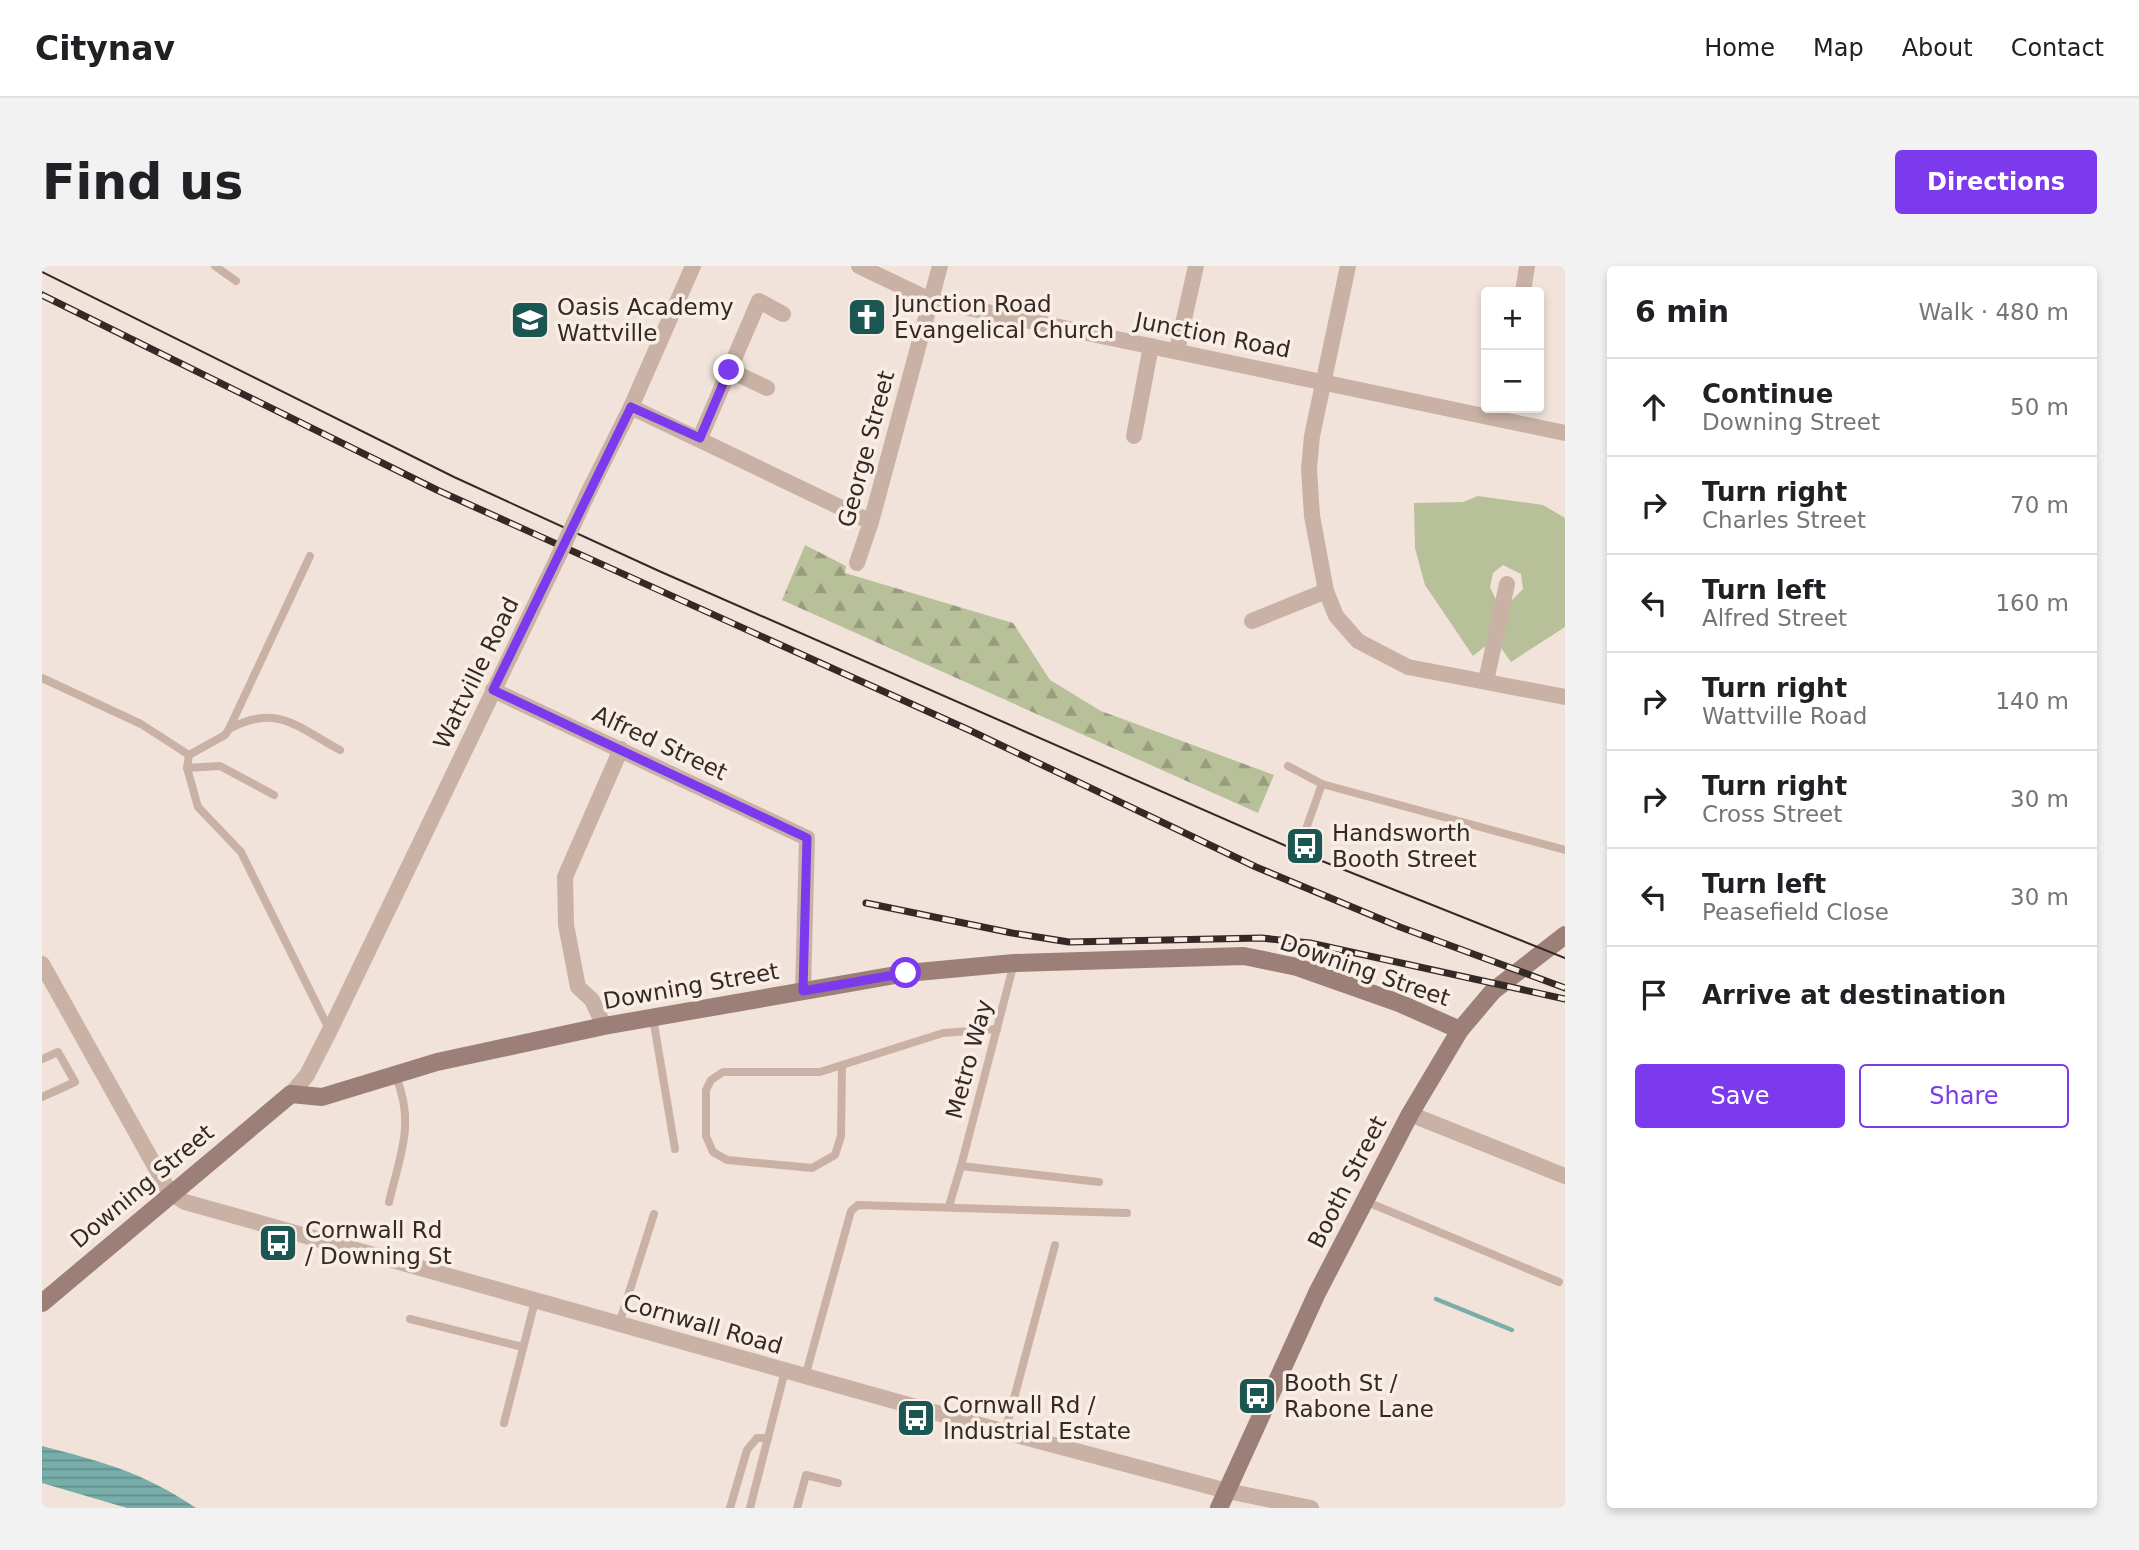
<!DOCTYPE html>
<meta charset="utf-8">
<style>
body{margin:0;font-family:"DejaVu Sans",sans-serif;background:#f2f2f2;color:#202124}
.controls{position:absolute;right:21px;top:21px;display:grid;overflow:hidden;border-radius:7px;box-shadow:0 4px 10px #0003}
.controls button{width:63px;height:63px;display:grid;place-items:center;padding:0;border:0;border-bottom:2px solid #e0e0e0;background:#fff;color:#202124;font:35px sans-serif}
.stop{position:absolute;width:21px;height:21px;margin:-16px;border:5px solid #7c3aed;border-radius:50%;background:#fff}
.stop.end{background:#7c3aed;border-color:#fff;box-shadow:0 2px 7px #0008}
.list{margin:0;padding:0;list-style:none}
h2{display:flex;justify-content:space-between;align-items:center;height:91px;margin:0;padding:0 28px;font-size:30px}
h2 small{font-size:23px;font-weight:400;color:#757577}
.list li{display:grid;grid-template-columns:46px 1fr auto;gap:21px;align-items:center;box-sizing:border-box;height:98px;padding:0 28px;border-top:2px solid #e0e0e0}
.list b{display:block;font-size:26px;white-space:nowrap}
.list p{margin:0;font-size:23px;white-space:nowrap;color:#757577}
.list em{font-size:23px;font-style:normal;color:#757577}
.actions{display:flex;gap:14px;padding:21px 28px}
.actions a{flex:1;padding:16px 0;border:2px solid #7c3aed;border-radius:7px;text-align:center;font-size:24px;color:#7c3aed}
.actions .main{background:#7c3aed;color:#fff}
.icon{flex:none;width:38px;height:38px;fill:none;stroke:currentColor;stroke-width:2;stroke-linecap:round;stroke-linejoin:round}
.map{position:relative;flex:none;width:1523px;height:1242px;overflow:hidden;border-radius:7px}
header{display:flex;align-items:center;gap:42px;box-sizing:border-box;height:98px;padding:0 35px;background:#fff;border-bottom:2px solid #e0e0e0}
header strong{font-size:33px}
nav{display:flex;gap:38px;margin-inline-start:auto;font-size:24px}
.intro{display:flex;align-items:center;justify-content:space-between;box-sizing:border-box;height:168px;padding:0 42px}
h1{margin:0;font-size:49px}
.button{padding:18px 32px;border-radius:7px;background:#7c3aed;color:#fff;font-size:24px;font-weight:700}
main{display:flex;gap:42px;padding:0 42px}
aside{flex:1;background:#fff;border-radius:7px;box-shadow:0 4px 10px #0003}
.map>svg:first-child{display:block}
</style>
<header>
<strong>Citynav</strong>
<nav><a>Home</a><a>Map</a><a>About</a><a>Contact</a></nav>
</header>
<div class="intro"><h1>Find us</h1><a class="button">Directions</a></div>
<main>
<div class="map">
<svg width="1523" height="1242" viewBox="0 0 1523 1242">
<defs>
<pattern id="forest-firs" width="22" height="20" patternUnits="userSpaceOnUse" patternTransform="scale(1.75)"><rect width="22" height="20" fill="#b7c099"/><path d="M5 1l3.5 6h-7zM16 11l3.5 6h-7z" fill="#969c7d"/></pattern>
<pattern id="water-rules" width="6" height="5" patternUnits="userSpaceOnUse" patternTransform="scale(1.75)"><rect width="6" height="5" fill="#78aeaa"/><path d="M0 2.5h6" fill="none" stroke="#638e8a"/></pattern>
</defs>
<rect width="100%" height="100%" fill="#f1e3d9"/>
<!-- forest -->
<path fill="url(#forest-firs)" d="M763 279 804 300 803 307 971 357 1008 414 1059 445 1232 509 1216 547 740 334Z"/>
<!-- garden -->
<path fill="#b7c099" d="M1436 230 1501 239 1523 252V361L1469 396 1459 382 1468 336 1481 323 1479 308 1461 299 1451 307 1448 321 1454 334 1446 378 1431 390 1383 319 1373 282 1372 237 1421 236Z"/>
<!-- water -->
<path fill="url(#water-rules)" d="M0 1180C61 1196 101 1206 154 1242H85L0 1217Z"/>
<g fill="none" stroke-linecap="round" stroke-linejoin="round">
<!-- stream -->
<path stroke="#78aeaa" stroke-width="4.5" d="M1394 1033 1470 1064"/>
<!-- lane -->
<g stroke="#c9b2a5" stroke-width="8">
<path d="M173 0 194 15"/>
<path d="M0 412 99 458 147 489 145 502 156 541 199 586 287 763"/>
<path d="M187 463C235 437 255 461 298 484"/>
<path d="M147 489 183 469 187 463 268 290"/>
<path d="M1246 500 1280 518 1523 584"/>
<path d="M145 502 178 500 232 529"/>
<path d="M1260 574 1280 518"/>
<path d="M611 752 633 883"/>
<path d="M0 793 16 786 33 816 0 831"/>
<path d="M800 799 799 870 793 889 770 902 685 894 671 886 664 870V824L669 814 681 806H778L901 767 955 763"/>
<path d="M919 900 972 697"/>
<path d="M1323 935 1517 1016"/>
<path d="M347 936C358 889 374 856 353 809"/>
<path d="M907 940 919 900 1057 916"/>
<path d="M368 1053 481 1081"/>
<path d="M577 1058 612 948"/>
<path d="M763 1111 809 945 816 939 1085 947"/>
<path d="M462 1157 493 1035"/>
<path d="M963 1166 1013 979"/>
<path d="M688 1242 705 1184 715 1172H726"/>
<path d="M708 1242 743 1105"/>
<path d="M755 1242 764 1209 796 1217"/>
</g>
<!-- street -->
<g stroke="#c9b2a5" stroke-width="16">
<path d="M817 0 888 34 1523 167"/>
<path d="M1306 0 1270 170 1267 203 1270 250 1284 325 1294 350 1316 375 1366 401 1523 431"/>
<path d="M1481 26 1485 0"/>
<path d="M1135 84 1154 0"/>
<path d="M687 104 725 122"/>
<path d="M589 141 829 256"/>
<path d="M1092 170 1109 80"/>
<path d="M658 172 717 35 741 48"/>
<path d="M548 223 589 141 651 0"/>
<path d="M815 297 829 256 898 0"/>
<path d="M1210 355 1284 325"/>
<path d="M1444 415 1465 318"/>
<path d="M451 424 765 572 761 725"/>
<path d="M0 698 128 927 143 936 963 1166 1185 1225 1269 1242"/>
<path d="M562 760 550 734 536 721 524 659 523 611 579 483"/>
<path d="M249 828 265 809 288 764 517 289"/>
<path d="M1368 848 1523 910"/>
</g>
<!-- secondary -->
<g stroke="#9c8077" stroke-width="18">
<path d="M0 1037 249 828 280 831 395 796 562 760 865 707 972 697 1202 690 1255 701 1357 737 1418 764"/>
<path d="M1177 1242 1275 1027 1368 848 1418 764 1451 725 1523 669"/>
</g>
<!-- tram -->
<path stroke="#352926" stroke-width="2" d="M0 6 412 211 617 305 1260 587 1523 692"/>
<!-- rail casing -->
<g stroke="#352926" stroke-width="7">
<g id="rail">
<path d="M0 29 395 224 927 464 1214 601 1358 661 1523 722"/>
<path d="M824 637 970 667 1027 676 1219 672 1268 677 1523 733"/>
</g>
</g>
<!-- rail -->
<use href="#rail" stroke="#f9eee5" stroke-width="4.5" stroke-dasharray="13" stroke-linecap="butt"/>
<!-- street-bridge -->
<path stroke="#c9b2a5" stroke-width="16" d="M517 289 548 223"/>
</g>
<g fill="none" stroke-linecap="round" stroke-linejoin="round">
<!-- route -->
<path stroke="#7c3aed" stroke-width="9" d="M687 104 658 172 589 141 451 424 765 572 761 725 864 707"/>
</g>
<!-- icons -->
<defs>
<g id="church-square" transform="scale(2.0125)"><rect x="-9" y="-9" width="18" height="18" rx="4" fill="#1c5653" stroke="#f9eee5"/><path d="M-1.2-6h2.4v3.5h3.3v2.4h-3.3V6h-2.4V-.1h-3.3v-2.4h3.3Z" fill="#fff"/></g>
<g id="school-square" transform="scale(2.0125)"><rect x="-9" y="-9" width="18" height="18" rx="4" fill="#1c5653" stroke="#f9eee5"/><path d="M0-5L7-2L0 1L-7-2ZM-4 1L0 2.5L4 1V4Q0 6-4 4Z" fill="#fff"/></g>
<g id="bus-square" transform="scale(2.0125)"><rect x="-9" y="-9" width="18" height="18" rx="4" fill="#1c5653" stroke="#f9eee5"/><path d="M-5-6H5V4H4V6H2V4H-2V6H-4V4H-5ZM-3.5-4V0h7V-4ZM-3.5 1.2v1.5H-2V1.2ZM2 1.2v1.5H3.5V1.2Z" fill="#fff"/></g>
</defs>
<g fill-rule="evenodd">
<use href="#church-square" x="825" y="51"/>
<use href="#school-square" x="488" y="54"/>
<use href="#bus-square" x="1263" y="580"/>
<use href="#bus-square" x="236" y="977"/>
<use href="#bus-square" x="1215" y="1130"/>
<use href="#bus-square" x="874" y="1152"/>
</g>
<g text-anchor="middle" stroke-width="7" stroke-linejoin="round" paint-order="stroke">
<!-- poi labels -->
<g font-size="23" fill="#352926" stroke="#f9eee5" text-anchor="start">
<text x="852" y="46">Junction Road<tspan x="852" dy="26">Evangelical Church</tspan></text>
<text x="515" y="49">Oasis Academy<tspan x="515" dy="26">Wattville</tspan></text>
<text x="1290" y="575">Handsworth<tspan x="1290" dy="26">Booth Street</tspan></text>
<text x="263" y="972">Cornwall Rd<tspan x="263" dy="26">/ Downing St</tspan></text>
<text x="1242" y="1125">Booth St /<tspan x="1242" dy="26">Rabone Lane</tspan></text>
<text x="901" y="1147">Cornwall Rd /<tspan x="901" dy="26">Industrial Estate</tspan></text>
</g>
<!-- street labels -->
<g font-size="23" fill="#352926" stroke="#f9eee5">
<text transform="translate(1171 69) rotate(11)" y="8">Junction Road</text>
<text transform="translate(824 183) rotate(-75)" y="8">George Street</text>
<text transform="translate(434 407) rotate(-64)" y="8">Wattville Road</text>
<text transform="translate(618 477) rotate(25)" y="8">Alfred Street</text>
<text transform="translate(1323 704) rotate(19)" y="8">Downing Street</text>
<text transform="translate(649 720) rotate(-10)" y="8">Downing Street</text>
<text transform="translate(927 793) rotate(-75)" y="8">Metro Way</text>
<text transform="translate(1305 916) rotate(-63)" y="8">Booth Street</text>
<text transform="translate(100 920) rotate(-40)" y="8">Downing Street</text>
<text transform="translate(661 1058) rotate(16)" y="8">Cornwall Road</text>
</g>
</g>
</svg>
<div class="controls">
<button>+</button>
<button>−</button>
</div>
<div class="stop" style="left:864px;top:707px"></div>
<div class="stop end" style="left:687px;top:104px"></div>
</div>
<aside>
<h2>6 min<small>Walk · 480 m</small></h2>
<ul class="list">
<li><svg class="icon" aria-label="ahead" viewBox="0 0 24 24"><path d="M12 20V5M6 11l6-6 6 6"/></svg><div><b>Continue</b><p>Downing Street</p></div><em>50 m</em></li>
<li><svg class="icon" aria-label="right" viewBox="0 0 24 24"><path d="M7 20v-9h11M14 6l5 5-5 5"/></svg><div><b>Turn right</b><p>Charles Street</p></div><em>70 m</em></li>
<li><svg class="icon" aria-label="left" viewBox="0 0 24 24"><path d="M17 20v-9H6M10 6l-5 5 5 5"/></svg><div><b>Turn left</b><p>Alfred Street</p></div><em>160 m</em></li>
<li><svg class="icon" aria-label="right" viewBox="0 0 24 24"><path d="M7 20v-9h11M14 6l5 5-5 5"/></svg><div><b>Turn right</b><p>Wattville Road</p></div><em>140 m</em></li>
<li><svg class="icon" aria-label="right" viewBox="0 0 24 24"><path d="M7 20v-9h11M14 6l5 5-5 5"/></svg><div><b>Turn right</b><p>Cross Street</p></div><em>30 m</em></li>
<li><svg class="icon" aria-label="left" viewBox="0 0 24 24"><path d="M17 20v-9H6M10 6l-5 5 5 5"/></svg><div><b>Turn left</b><p>Peasefield Close</p></div><em>30 m</em></li>
<li><svg class="icon" aria-label="arrive" viewBox="0 0 24 24"><path d="M6 21V4h12l-3 4 3 4H6"/></svg><div><b>Arrive at destination</b></div></li>
</ul>
<div class="actions"><a class="main">Save</a><a>Share</a></div>
</aside>
</main>
